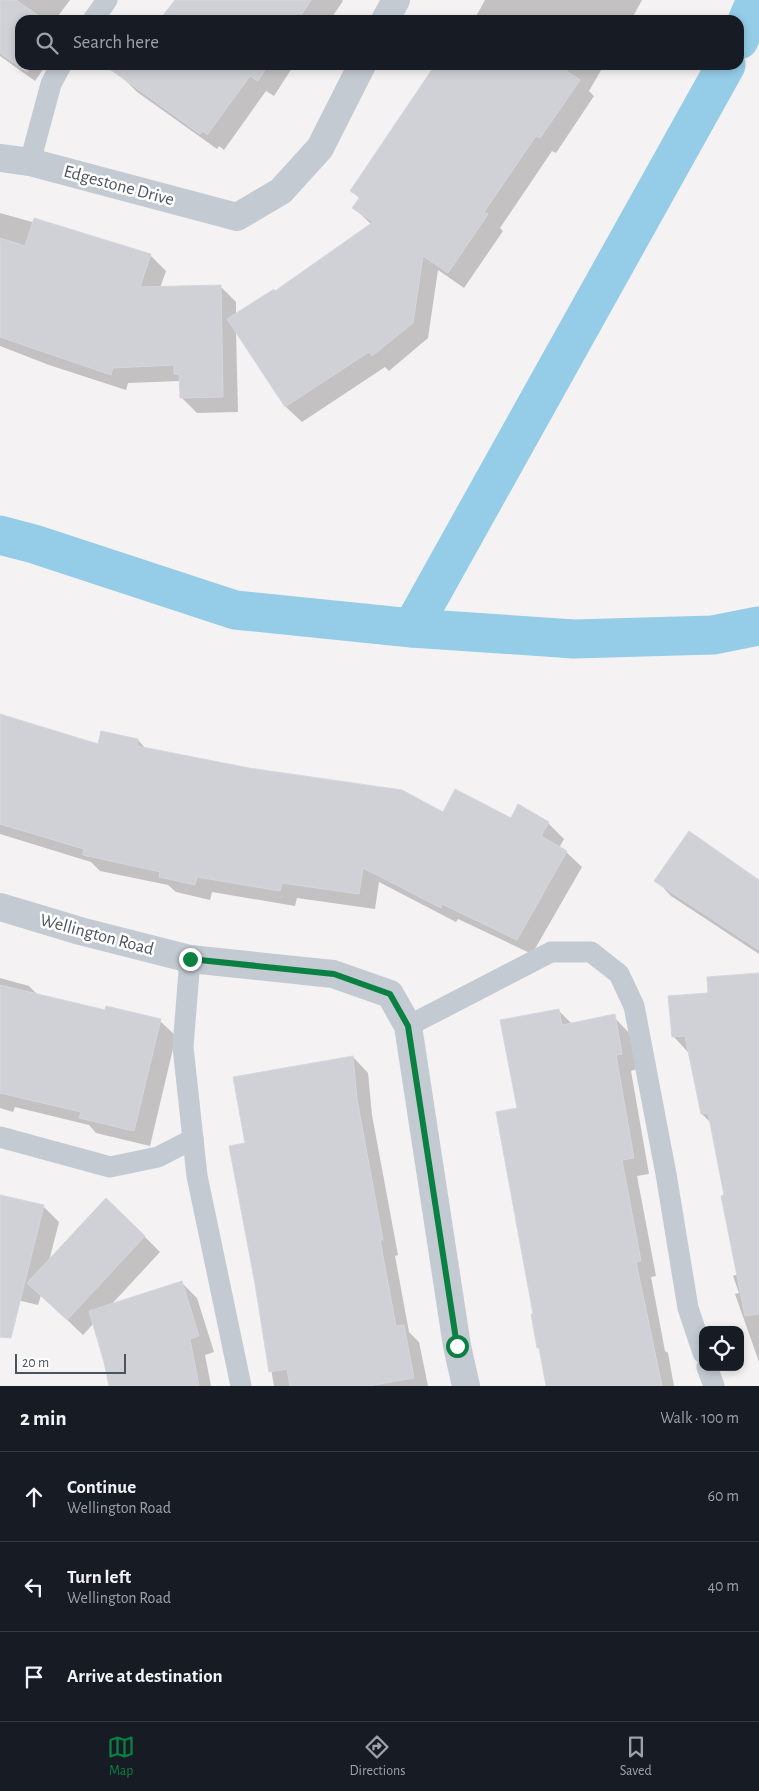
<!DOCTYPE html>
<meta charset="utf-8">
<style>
body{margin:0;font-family:"Alegreya Sans",sans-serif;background:#20242c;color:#f1f3f6}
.controls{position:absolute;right:15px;bottom:15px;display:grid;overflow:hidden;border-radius:10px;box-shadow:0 2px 8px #0003}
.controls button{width:45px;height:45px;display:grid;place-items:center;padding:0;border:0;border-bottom:1px solid #363941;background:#171b24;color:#f1f3f6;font:25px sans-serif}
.scale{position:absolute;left:15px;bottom:12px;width:111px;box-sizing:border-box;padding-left:5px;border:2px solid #4b535e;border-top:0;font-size:14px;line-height:18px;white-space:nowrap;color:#4b535e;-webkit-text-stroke:4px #fff;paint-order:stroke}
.stop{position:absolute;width:15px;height:15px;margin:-11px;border:4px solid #0b8043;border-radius:50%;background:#fff}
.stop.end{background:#0b8043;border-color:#fff;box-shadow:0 1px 5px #0008}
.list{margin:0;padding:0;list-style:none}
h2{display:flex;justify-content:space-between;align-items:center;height:65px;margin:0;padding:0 20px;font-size:21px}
h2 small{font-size:16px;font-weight:400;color:#9ea1a6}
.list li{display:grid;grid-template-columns:32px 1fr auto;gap:15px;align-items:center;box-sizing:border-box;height:90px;padding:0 20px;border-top:1px solid #363941}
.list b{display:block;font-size:19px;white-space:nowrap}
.list p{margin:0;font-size:16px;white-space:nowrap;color:#9ea1a6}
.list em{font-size:16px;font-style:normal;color:#9ea1a6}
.icon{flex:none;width:28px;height:28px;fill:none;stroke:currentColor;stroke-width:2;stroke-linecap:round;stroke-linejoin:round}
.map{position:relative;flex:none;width:759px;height:1386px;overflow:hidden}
.search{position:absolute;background:#171b24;box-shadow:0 2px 8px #0003;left:15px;right:15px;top:15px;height:55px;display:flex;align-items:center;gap:12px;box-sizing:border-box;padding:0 18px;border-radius:15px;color:#9ea1a6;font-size:19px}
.sheet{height:335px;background:#171b24}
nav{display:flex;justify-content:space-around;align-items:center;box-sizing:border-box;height:70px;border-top:1px solid #363941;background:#171b24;font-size:14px;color:#9ea1a6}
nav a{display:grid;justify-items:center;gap:2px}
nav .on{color:#0b8043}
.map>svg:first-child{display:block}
</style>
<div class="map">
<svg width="759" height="1386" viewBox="0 0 759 1386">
<rect width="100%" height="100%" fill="#f4f2f2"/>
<!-- shadow -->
<g fill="#0003">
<path d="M0 0H70L55 20H20V65H46L35 81 0 56Z"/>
<path d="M177 0H342L343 1 330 20H162Z"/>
<path d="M485 0H642L631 20H474Z"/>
<path d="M129 65H294L274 96 266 91 224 150 219 146 217 149 137 92 121 76Z"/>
<path d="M433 65H604L589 91 594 96 556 153 552 151 500 228 503 231 464 288 438 270 428 338 389 371 385 367 302 422 286 407 236 331 238 412 197 413 181 397 180 381 128 383 126 390 49 365 0 346V213L150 255 166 271 160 288 220 286 236 302V315L276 292 372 225 354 208 360 199 352 191 435 68Z"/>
<path d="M0 715 99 746 138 740 146 749 444 814 548 823 564 839 559 848 566 852 582 867 532 954 458 919 456 922 379 882 375 909 297 898 295 906 212 892 210 900 176 892 168 885 100 871 91 862 0 834Z"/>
<path d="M656 880 759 882V954L671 896Z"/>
<path d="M759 974V1362L735 1294 739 1293 733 1276 738 1274 711 1123 702 1114 688 1052 673 1036 710 994Z"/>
<path d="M0 978 29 986 39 996 106 1011 160 1021 176 1036 150 1146 96 1133 89 1125 15 1107 13 1112 0 1108Z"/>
<path d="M558 1010 572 1024 615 1018 630 1034 637 1069 631 1071 649 1174 637 1176 656 1276 651 1277 665 1351 668 1353 674 1386H547L535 1315 519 1109Z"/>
<path d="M353 1057 368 1073 372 1115 398 1255 395 1256 409 1332 419 1342 428 1386H274L256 1283 246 1144Z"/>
<path d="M0 1196 43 1206 59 1222 49 1261 144 1236 160 1252 110 1306 182 1283 197 1298 214 1352 205 1355 211 1386H110L94 1323 83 1335 41 1295 38 1305 0 1296Z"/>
</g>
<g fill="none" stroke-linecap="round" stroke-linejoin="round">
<!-- canal -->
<g stroke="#95cce7" stroke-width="39">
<path d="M739 40 756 0"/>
<path d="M0 535 34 544 235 610 412 628 574 639 713 635 759 626"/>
<path d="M412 628 726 65"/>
</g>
</g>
<!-- building -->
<g fill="#cfd1d6" stroke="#d6d7dd">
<path d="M0 0H16L45 20H20V65H32L27 72 0 53Z"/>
<path d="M175 0H311L298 20H164L161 18Z"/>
<path d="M104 65H268L258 81 250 76 207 135 203 131 200 134Z"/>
<path d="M435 65H558L580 80 540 138 536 136 484 212 488 214 448 273 423 256 413 323 372 356 369 352 285 407 227 319 274 289 275 291 373 222 352 208 360 197 350 191Z"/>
<path d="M34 218 151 254 140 287 221 285 223 397 180 398 179 374H174V365L113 368 111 375 0 337V238L25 246Z"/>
<path d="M0 714 98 744 101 731 138 739 137 746 249 768 402 790 443 812 455 789 511 818 518 804 549 822 541 836 567 851 517 940 442 904 441 908 363 868 359 894 282 883 280 891 197 877 195 885 159 877 160 872 83 855 84 849 0 824Z"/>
<path d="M689 831 759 880V950L654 881Z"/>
<path d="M759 973V1314L745 1316 721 1196 724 1195 708 1113 701 1114 685 1036 672 1037 668 996 708 993 707 977Z"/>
<path d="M0 985 105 1010 106 1006 161 1019 134 1131 79 1118 81 1112 0 1093Z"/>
<path d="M559 1009 562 1025 615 1014 622 1054 616 1055 634 1158 622 1160 641 1261 636 1262 662 1386H546L539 1348H537L531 1314H533L496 1112 517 1108 500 1020Z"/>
<path d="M353 1056 357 1099 383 1240H380L396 1326 404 1325 414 1378 368 1386H290L287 1369 269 1372 255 1284 229 1146 245 1143 233 1077Z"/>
<path d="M0 1195 44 1205 11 1338 0 1337Z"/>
<path d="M106 1198 145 1236 67 1320 27 1283Z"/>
<path d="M182 1281 199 1336 190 1339 199 1386H109L104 1362 89 1311Z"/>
</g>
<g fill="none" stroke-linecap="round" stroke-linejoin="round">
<!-- lane -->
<g stroke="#c4cad2" stroke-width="21">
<path d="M93 20 107 0"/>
<path d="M30 162 51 84 61 65"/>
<path d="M190 959 183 1047 197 1176 241 1386"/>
<path d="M408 1026 551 952H591L619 974 634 1006 666 1174 688 1308 703 1353"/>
<path d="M0 1137 110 1167 158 1157 193 1139"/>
<path d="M707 1367 714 1386"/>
</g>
<!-- street -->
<g stroke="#c4cad2" stroke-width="28">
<path d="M385 20 396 0"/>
<path d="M0 158 30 162 237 217 281 191 320 148 362 65"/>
<path d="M0 907 80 931 190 959 333 974 390 994 408 1026 457 1346 466 1386"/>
</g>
</g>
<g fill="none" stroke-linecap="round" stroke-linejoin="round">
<!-- route -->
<path stroke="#0b8043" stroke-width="6" d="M190 959 334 974 390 994 408 1026 457 1346"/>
</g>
<g text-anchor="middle" stroke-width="5" stroke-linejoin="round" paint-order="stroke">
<!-- street labels -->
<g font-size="18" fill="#4b535e" stroke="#fff">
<text transform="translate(119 185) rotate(15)" y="6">Edgestone Drive</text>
<text transform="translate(97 934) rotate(15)" y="6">Wellington Road</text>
</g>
</g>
</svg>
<div class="controls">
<button><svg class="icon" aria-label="locate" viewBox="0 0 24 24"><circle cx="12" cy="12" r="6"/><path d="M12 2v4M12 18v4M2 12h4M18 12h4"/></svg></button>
</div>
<div class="scale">20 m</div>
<div class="stop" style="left:457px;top:1346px"></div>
<div class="stop end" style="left:190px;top:959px"></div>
<div class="search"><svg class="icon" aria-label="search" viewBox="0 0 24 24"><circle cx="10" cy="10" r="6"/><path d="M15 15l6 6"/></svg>Search here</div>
</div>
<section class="sheet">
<h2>2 min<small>Walk · 100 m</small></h2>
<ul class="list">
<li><svg class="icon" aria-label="ahead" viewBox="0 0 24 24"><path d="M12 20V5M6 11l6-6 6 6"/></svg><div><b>Continue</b><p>Wellington Road</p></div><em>60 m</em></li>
<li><svg class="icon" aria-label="left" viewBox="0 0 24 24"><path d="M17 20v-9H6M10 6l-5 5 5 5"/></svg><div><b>Turn left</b><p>Wellington Road</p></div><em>40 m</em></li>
<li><svg class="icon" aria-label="arrive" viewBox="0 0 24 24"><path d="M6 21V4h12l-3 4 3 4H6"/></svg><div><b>Arrive at destination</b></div></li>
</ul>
</section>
<nav>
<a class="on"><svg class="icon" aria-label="map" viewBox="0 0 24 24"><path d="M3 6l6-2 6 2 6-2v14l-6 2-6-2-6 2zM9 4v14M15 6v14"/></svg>Map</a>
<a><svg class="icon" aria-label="directions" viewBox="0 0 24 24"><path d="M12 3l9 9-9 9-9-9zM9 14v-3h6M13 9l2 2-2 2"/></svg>Directions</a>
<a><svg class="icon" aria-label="saved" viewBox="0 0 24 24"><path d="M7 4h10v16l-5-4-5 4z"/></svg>Saved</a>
</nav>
